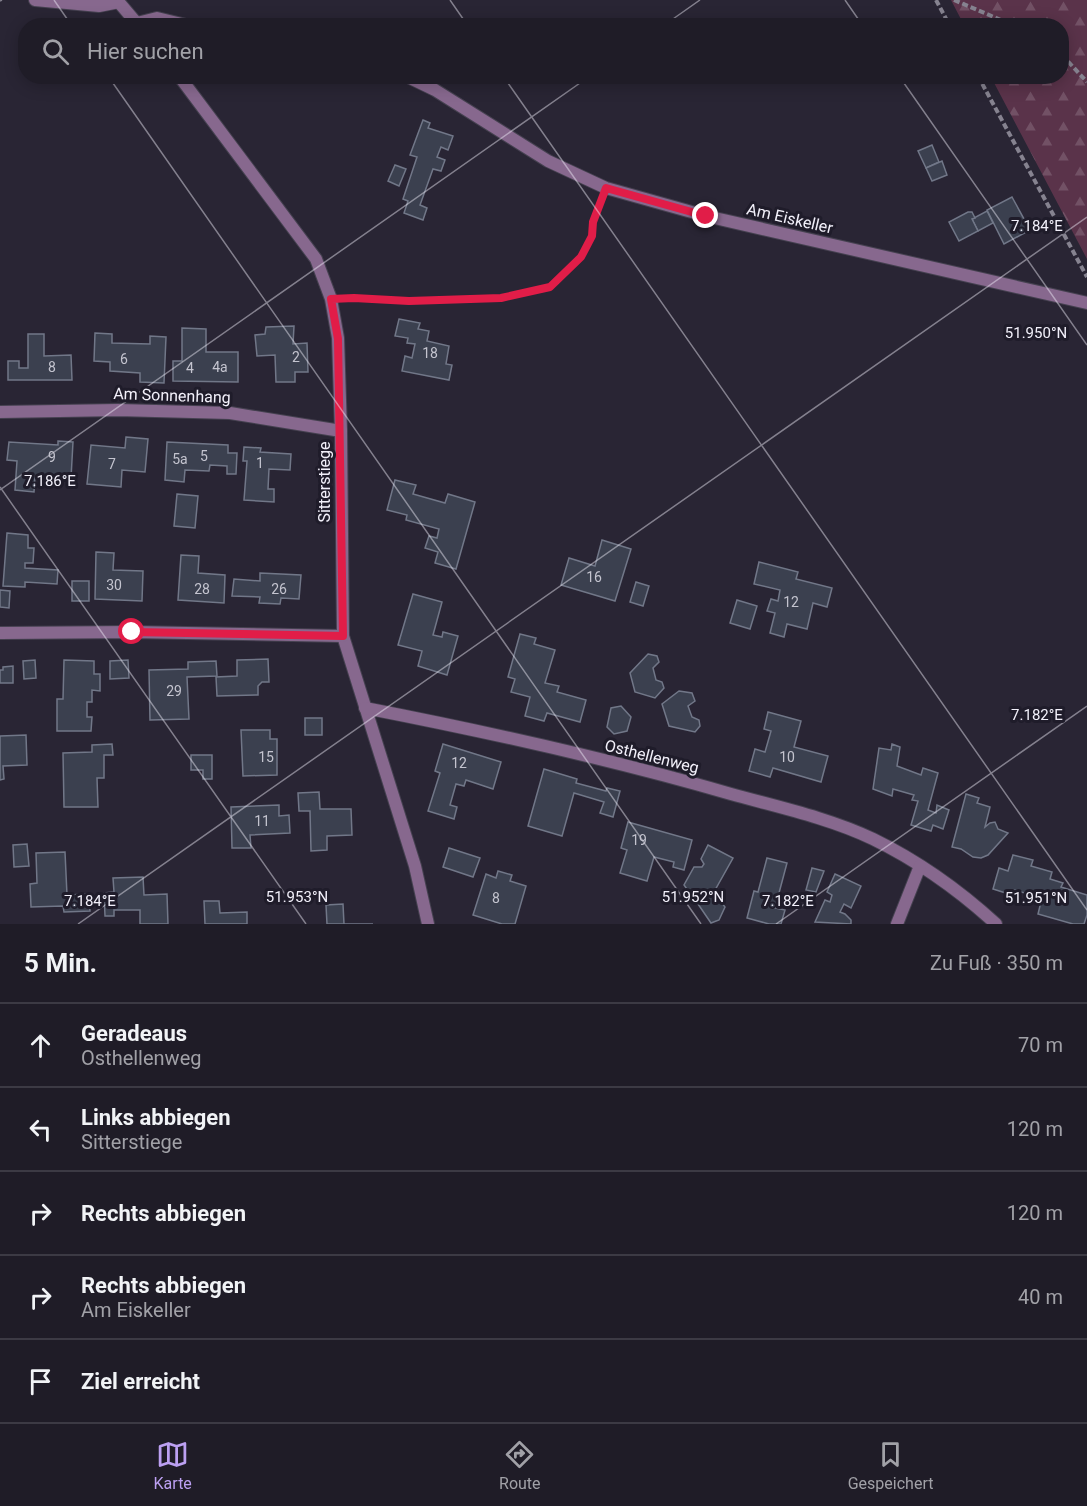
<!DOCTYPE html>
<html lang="de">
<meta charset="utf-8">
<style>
body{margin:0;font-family:Roboto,sans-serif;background:#2c2933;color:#f1f3f6}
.stop{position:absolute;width:18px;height:18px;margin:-14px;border:4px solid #e11d48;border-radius:50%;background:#fff}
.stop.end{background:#e11d48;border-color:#fff;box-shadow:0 2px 6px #0008}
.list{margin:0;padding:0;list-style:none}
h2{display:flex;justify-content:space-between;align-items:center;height:78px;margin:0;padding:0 24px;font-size:26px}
h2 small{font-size:20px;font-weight:400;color:#a1a1a7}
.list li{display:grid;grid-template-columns:39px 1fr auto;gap:18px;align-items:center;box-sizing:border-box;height:84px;padding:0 24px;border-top:2px solid #3c3a44}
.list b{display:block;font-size:22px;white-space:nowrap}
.list p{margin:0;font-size:20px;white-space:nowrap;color:#a1a1a7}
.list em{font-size:20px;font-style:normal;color:#a1a1a7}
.icon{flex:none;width:33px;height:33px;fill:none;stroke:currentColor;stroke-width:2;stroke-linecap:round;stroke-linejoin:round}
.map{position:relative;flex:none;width:1087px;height:924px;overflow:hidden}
.search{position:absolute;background:#1f1c27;box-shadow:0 3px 15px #0003;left:18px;right:18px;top:18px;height:66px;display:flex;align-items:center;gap:15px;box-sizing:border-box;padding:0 21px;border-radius:24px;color:#a1a1a7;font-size:22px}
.sheet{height:498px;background:#1f1c27}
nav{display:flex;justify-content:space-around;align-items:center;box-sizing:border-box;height:84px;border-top:2px solid #3c3a44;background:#1f1c27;font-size:16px;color:#a1a1a7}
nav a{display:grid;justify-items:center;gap:3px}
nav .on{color:#bca0f2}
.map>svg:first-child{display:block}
</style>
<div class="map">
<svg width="1087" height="924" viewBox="0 0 1087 924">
<defs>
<pattern id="forest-firs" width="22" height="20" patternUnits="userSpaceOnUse" patternTransform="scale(1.5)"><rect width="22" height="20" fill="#5a334a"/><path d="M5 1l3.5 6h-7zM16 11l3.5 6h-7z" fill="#725165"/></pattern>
</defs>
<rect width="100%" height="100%" fill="#292534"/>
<!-- forest -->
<path fill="url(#forest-firs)" d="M951 0H1087V259L991 77 1062 76V26L964 25Z"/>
<!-- building -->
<g fill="#3b404f" stroke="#717788" stroke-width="1.5">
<path d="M423 120 430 123 428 128 453 136 448 150 441 147 437 157 445 160 441 171 433 169 420 205 427 208 423 220 404 213 408 201 403 199 417 157 410 155Z"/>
<path d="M932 145 939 162 926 168 918 151Z"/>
<path d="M942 161 947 175 932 181 926 168Z"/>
<path d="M395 165 406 169 399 186 388 181Z"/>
<path d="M1012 197 1030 230 1004 244 987 210Z"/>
<path d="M987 211 993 223 978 231 972 219Z"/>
<path d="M968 212H972L975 218 972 219 978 231 959 241 949 222Z"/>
<path d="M399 319 420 323 418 329 429 331 427 341 449 346 446 364 452 365 449 380 402 371 405 356 412 358 415 344 407 343 408 338 395 336Z"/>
<path d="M294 326 293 344 307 343 308 372H295V382H276L275 355 257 356 255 335 265 334 266 327Z"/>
<path d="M182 328 206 329V352H238V382L173 381V361H182Z"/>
<path d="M95 333 112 334V343L150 344V336L166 337 164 383 140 382V373L110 371V362L94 361Z"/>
<path d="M28 334H44V356L71 355 72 380H8V361H19V368H28Z"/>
<path d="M126 437 148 439 145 472 122 470 121 487 87 484 91 445 125 448Z"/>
<path d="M58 441 73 442 71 478 35 476 34 492 15 490 17 461 7 460 9 442 58 445Z"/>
<path d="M167 442 228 445V453H237L236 474H227V466L210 465 209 471 185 470 184 482 165 480Z"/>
<path d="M244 447 261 448 260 452 291 454 290 470 269 469 268 489H274V502L244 500 247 461H243Z"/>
<path d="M395 480 416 485 413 494 445 503 448 494 475 502 456 569 435 563 438 552 425 548 429 536 437 538 439 529 406 520 407 515 387 510Z"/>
<path d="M177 494 198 496 195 528 174 526Z"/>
<path d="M7 533 28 535V548H34L33 563H25V568L58 570 57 584 25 582V587L3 586Z"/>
<path d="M602 540 631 549 615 601 561 585 569 558 595 566Z"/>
<path d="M96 552 114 553 113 570 143 571 142 601 95 599Z"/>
<path d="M181 555 199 556 198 573 225 575 224 603 178 600Z"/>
<path d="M759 562 798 572 796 579 832 588 827 607 813 603 807 629 787 624 784 637 770 633 775 613 767 611 771 599 778 601 780 590 754 584Z"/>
<path d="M260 573 301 575 299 599 281 598 280 604 259 603 260 597 232 596 234 579 260 581Z"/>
<rect x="72" y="581" width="17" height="20"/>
<path d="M636 582 649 586 643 606 630 602Z"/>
<path d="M0 590 10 591 9 608 0 607Z"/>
<path d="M413 594 442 602 433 635 442 637 443 632 458 636 447 675 418 666 422 651 398 645Z"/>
<path d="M737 600 757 606 750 629 730 623Z"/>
<path d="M520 634 536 638 534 644 555 650 545 683 559 686 557 692 586 700 580 722 547 713 544 721 525 716 530 697 511 692 515 679 508 677Z"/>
<path d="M648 654 657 656 659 662 653 668 656 680 662 682 664 688 655 698 635 692 630 673Z"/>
<path d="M268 659 269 682H262L258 686V695L217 696 216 677 237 676V660Z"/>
<path d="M35 660 36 678 24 679 23 661Z"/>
<path d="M64 660 94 661V674H100V691L92 690V702H87V717H92L91 731H57V699H63Z"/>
<path d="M128 660 129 678 110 679V661Z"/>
<path d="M216 661 217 676 187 677 189 719 150 720 149 670 188 669V662Z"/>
<path d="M13 666V683H0V670H3V667Z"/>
<path d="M679 691 692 693 695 701 688 706 692 717 699 720 700 726 695 732 669 726 662 704Z"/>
<path d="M621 706 631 717 627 731 614 734 607 727 611 708Z"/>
<path d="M768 712 801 721 794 747 828 756 821 782 773 768 770 777 749 771 755 749 765 752 771 731 764 729Z"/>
<rect x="305" y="718" width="17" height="17"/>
<path d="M241 730H270V739H277V775L243 776Z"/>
<path d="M26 735 27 765 3 766 4 779 0 780V736Z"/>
<path d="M112 744 113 755H104V778H97L98 807H64L63 753 92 752V745Z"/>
<path d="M443 744 501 762 493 789 466 780 464 786 456 784 450 805 457 807 454 819 428 811 440 773 435 771Z"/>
<path d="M892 744 900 747 897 766 921 775 923 768 938 773 928 810 936 813 937 805 949 810 943 829 933 825 931 831 911 825 918 801 912 800 914 795 893 789 892 796 873 789 879 748 891 750Z"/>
<path d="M191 755H212V779H203V770H191Z"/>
<path d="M544 769 577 779 576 783 606 791 607 788 620 791 613 817 600 813 604 802 574 793 562 836 528 826Z"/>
<path d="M319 792 320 809H351L352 835 327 836V850L311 851 310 811H299L298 793Z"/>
<path d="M966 794 979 798 977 803 990 807 985 827 990 823 995 822 998 829 1008 833 988 855 981 858 973 857 961 849 952 847Z"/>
<path d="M279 805V816L289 815 290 833 250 835 251 848H232L231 807Z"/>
<path d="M628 822 692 840 684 870 673 867 674 862 654 857 647 881 620 873 627 850 621 848Z"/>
<path d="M27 844 29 866 14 867 13 845Z"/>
<path d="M708 845 733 858 714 892 725 907 719 920 711 923 698 904 699 898 695 890 689 892 684 885 694 867H702L704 864 701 859Z"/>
<path d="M449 848 480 858 473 877 443 867Z"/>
<path d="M65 852 67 895 89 894 90 911 64 912 63 906 31 907 30 884 37 883 36 853Z"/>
<path d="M1013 855 1033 860 1031 866 1052 872 1050 879 1063 883 1061 887 1087 895V915L1084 924H1073L1038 914 1042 898 1014 890 1012 895 993 889 999 868 1008 871Z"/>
<path d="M767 858 787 863 775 908 785 910 781 924H769L747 918 754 891 758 892Z"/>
<path d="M812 868 824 871 816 892 806 890Z"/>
<path d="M498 871 512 875 510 881 526 886 515 924H502L473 915 486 874 496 878Z"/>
<path d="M835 874 861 886 851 908 844 904 840 912 845 914 851 920V924L815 922 825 900 830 902 832 895 827 892Z"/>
<path d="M143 877 144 895 167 894 168 924H140V910H114V916H105L104 893 114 892 113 878Z"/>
<path d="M204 901H219L220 913 247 912V924H205Z"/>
<path d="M343 904 344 924H373H327L326 905Z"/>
</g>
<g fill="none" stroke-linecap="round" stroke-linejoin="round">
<!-- street casing -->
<g stroke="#454150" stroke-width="14">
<g id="street">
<path d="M35 0 99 6 119 2"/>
<path d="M117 0 139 26"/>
<path d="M137 23 157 18 190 26"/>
<path d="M179 76 316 259 331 299 338 338 341 431 343 636 415 866 428 924"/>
<path d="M406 76 435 90 548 161 606 188 706 216 1087 303"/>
<path d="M0 412 118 410 230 413 341 431"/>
<path d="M0 633 132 632 343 636"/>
<path d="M365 708C488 732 611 759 731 794 778 807 829 818 873 839 918 861 960 891 996 924"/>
<path d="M897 924 920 866"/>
</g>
</g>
<!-- path -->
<g stroke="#868390" stroke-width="4" stroke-dasharray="6 3" stroke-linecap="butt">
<path d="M936 0 950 26"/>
<path d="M954 0 1015 26"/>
<path d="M1062 55 1087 82"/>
<path d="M978 76 1087 277"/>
<path d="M344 298 409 301 501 298 550 287 581 257 592 236 593 222 601 201"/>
</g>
<!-- street -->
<use href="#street" stroke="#87688e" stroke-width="12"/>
</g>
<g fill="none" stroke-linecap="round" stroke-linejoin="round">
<!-- route -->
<path stroke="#e11d48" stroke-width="8" d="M132 632 343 636 338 339 331 299 354 298 409 301 501 298 550 287 581 257 592 236 593 222 606 188 706 216"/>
</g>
<!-- ticks -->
<path fill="none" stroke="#f2f0fa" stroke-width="1.5" stroke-opacity="0.45" d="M54 0 72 26M450 0 468 26M845 0 863 26M0 1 2 0M663 26 700 0M108 76 701 924M503 76 1087 910M899 76 1087 345M0 487 306 924M0 490 590 76M78 924 1087 217M776 924 1087 706"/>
<g text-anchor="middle" stroke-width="6" stroke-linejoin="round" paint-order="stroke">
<!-- number labels -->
<g font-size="14" fill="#c4c4cf">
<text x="430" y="358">18</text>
<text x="296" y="362">2</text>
<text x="124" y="364">6</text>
<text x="52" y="372">8</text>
<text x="220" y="372">4a</text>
<text x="190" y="373">4</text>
<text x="204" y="461">5</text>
<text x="52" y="462">9</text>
<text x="180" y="464">5a</text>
<text x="260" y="468">1</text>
<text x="112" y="469">7</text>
<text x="594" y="582">16</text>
<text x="114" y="590">30</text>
<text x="202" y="594">28</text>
<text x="279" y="594">26</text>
<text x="791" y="607">12</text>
<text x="174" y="696">29</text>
<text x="266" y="762">15</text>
<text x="787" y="762">10</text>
<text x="459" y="768">12</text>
<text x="262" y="826">11</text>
<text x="639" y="845">19</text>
<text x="496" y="903">8</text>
</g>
<!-- street labels -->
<g font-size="16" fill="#f2f0fa" stroke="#1f1c2a">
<text transform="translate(790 218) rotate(13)" y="6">Am Eiskeller</text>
<text transform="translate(172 395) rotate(2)" y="6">Am Sonnenhang</text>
<text transform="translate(324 482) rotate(-90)" y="6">Sitterstiege</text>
<text transform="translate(652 756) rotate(14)" y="6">Osthellenweg</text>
</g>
</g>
<g font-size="15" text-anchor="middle" fill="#f2f0fa" stroke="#1f1c2a" stroke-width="6" stroke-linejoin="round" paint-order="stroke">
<text x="1037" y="231">7.184°E</text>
<text x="1036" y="338">51.950°N</text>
<text x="50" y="486">7.186°E</text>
<text x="1037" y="720">7.182°E</text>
<text x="297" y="902">51.953°N</text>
<text x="693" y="902">51.952°N</text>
<text x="1036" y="903">51.951°N</text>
<text x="90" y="906">7.184°E</text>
<text x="788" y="906">7.182°E</text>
</g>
</svg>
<div class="stop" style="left:132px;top:632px"></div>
<div class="stop end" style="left:706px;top:216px"></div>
<div class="search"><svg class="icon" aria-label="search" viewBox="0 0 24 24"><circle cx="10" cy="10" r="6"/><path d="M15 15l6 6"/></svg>Hier suchen</div>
</div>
<section class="sheet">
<h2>5 Min.<small>Zu Fuß · 350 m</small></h2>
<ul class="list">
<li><svg class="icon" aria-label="ahead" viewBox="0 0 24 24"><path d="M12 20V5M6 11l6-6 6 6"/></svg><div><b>Geradeaus</b><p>Osthellenweg</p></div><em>70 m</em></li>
<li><svg class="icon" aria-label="left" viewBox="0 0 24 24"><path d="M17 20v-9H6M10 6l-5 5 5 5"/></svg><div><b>Links abbiegen</b><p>Sitterstiege</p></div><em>120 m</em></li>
<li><svg class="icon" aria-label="right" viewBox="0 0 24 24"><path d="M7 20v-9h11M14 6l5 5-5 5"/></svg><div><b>Rechts abbiegen</b></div><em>120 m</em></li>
<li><svg class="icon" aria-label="right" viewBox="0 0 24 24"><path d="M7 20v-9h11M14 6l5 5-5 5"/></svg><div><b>Rechts abbiegen</b><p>Am Eiskeller</p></div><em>40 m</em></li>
<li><svg class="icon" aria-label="arrive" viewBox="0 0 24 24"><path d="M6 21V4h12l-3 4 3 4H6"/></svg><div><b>Ziel erreicht</b></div></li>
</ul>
</section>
<nav>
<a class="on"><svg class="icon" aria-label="map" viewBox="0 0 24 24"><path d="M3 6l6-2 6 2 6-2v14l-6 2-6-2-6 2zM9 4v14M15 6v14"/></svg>Karte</a>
<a><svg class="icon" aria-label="directions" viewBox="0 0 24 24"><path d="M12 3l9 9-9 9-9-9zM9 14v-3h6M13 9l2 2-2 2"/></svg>Route</a>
<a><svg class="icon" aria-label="saved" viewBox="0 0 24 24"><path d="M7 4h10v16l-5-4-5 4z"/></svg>Gespeichert</a>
</nav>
